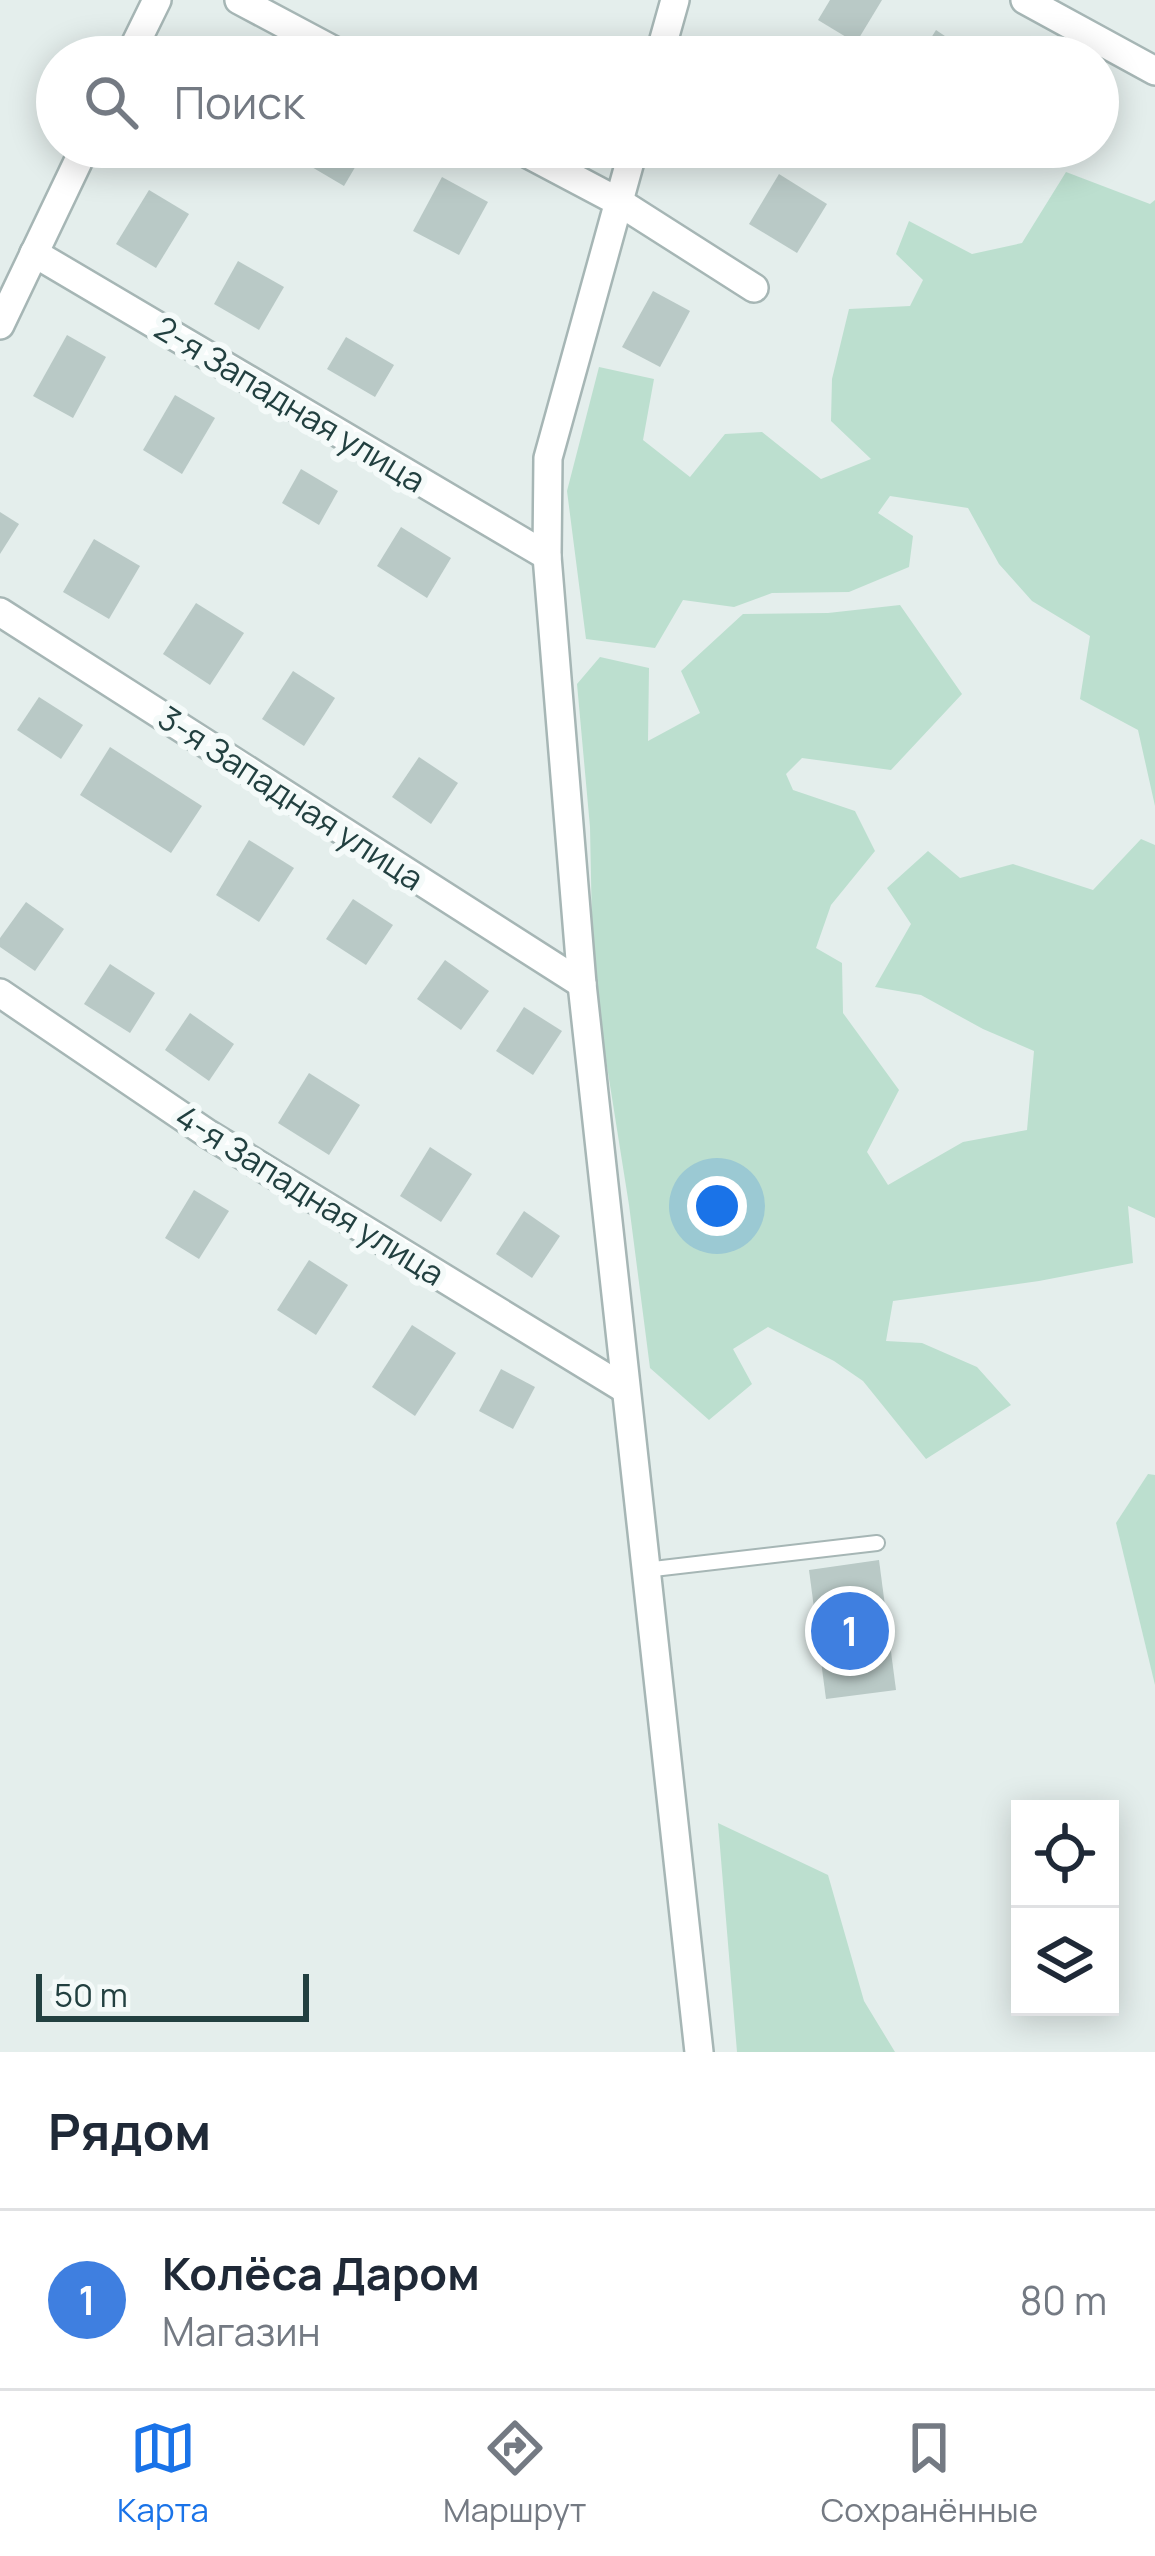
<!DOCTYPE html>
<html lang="ru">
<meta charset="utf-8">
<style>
body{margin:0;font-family:Manrope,sans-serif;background:#f2f2f3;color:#1f2937}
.controls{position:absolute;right:36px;bottom:36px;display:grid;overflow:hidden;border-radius:0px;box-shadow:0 6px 30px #0003}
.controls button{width:108px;height:108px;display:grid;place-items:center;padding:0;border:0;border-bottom:3px solid #e0e1e3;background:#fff;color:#1f2937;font:60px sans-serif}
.scale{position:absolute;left:36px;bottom:30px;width:273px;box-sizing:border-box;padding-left:12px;border:6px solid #224040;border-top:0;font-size:33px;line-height:42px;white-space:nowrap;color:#224040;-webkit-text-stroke:9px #f4faf9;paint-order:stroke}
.you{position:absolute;left:717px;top:1206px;width:42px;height:42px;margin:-30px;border:9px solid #fff;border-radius:50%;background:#1a73e8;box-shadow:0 0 0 18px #1a73e833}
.badge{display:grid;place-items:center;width:78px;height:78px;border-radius:50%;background:#1a73e8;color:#fff;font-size:39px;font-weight:700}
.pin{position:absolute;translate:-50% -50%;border:6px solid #fff;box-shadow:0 3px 12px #0006}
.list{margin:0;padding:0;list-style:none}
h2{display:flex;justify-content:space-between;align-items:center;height:156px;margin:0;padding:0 48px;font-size:51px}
h2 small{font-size:39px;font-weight:400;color:#747a83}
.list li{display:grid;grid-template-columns:78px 1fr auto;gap:36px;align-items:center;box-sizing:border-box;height:180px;padding:0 48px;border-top:3px solid #e0e1e3}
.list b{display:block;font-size:45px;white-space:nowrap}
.list p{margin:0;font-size:39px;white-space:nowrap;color:#747a83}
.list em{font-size:39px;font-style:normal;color:#747a83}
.icon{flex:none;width:66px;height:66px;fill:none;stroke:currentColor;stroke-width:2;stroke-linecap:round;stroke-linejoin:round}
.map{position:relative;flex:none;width:1155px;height:2052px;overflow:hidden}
.search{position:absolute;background:#fff;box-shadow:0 6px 30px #0003;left:36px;right:36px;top:36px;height:132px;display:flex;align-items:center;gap:30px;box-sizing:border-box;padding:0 42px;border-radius:66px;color:#747a83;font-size:45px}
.sheet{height:336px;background:#fff}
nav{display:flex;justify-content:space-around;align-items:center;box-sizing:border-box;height:168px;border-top:3px solid #e0e1e3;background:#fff;font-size:33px;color:#747a83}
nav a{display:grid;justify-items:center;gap:6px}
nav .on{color:#1a73e8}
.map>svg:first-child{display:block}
</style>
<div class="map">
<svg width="1155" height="2052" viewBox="0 0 1155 2052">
<rect width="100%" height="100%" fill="#e4eeec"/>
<!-- green -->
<g fill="#bcdfcf">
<path d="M1066 172 1150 204 1155 200V806L1138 730 1080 699 1090 636 1032 601 999 564 968 508 890 496 878 513 913 536 909 567 849 592 772 593 734 607 683 600 655 648 586 639 567 491 599 367 654 379 643 440 690 477 725 434 762 432 821 479 871 459 831 421 832 379 849 309 910 306 923 280 896 254 909 221 972 254 1022 243Z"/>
<path d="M900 605 962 694 891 770 802 758 786 774 793 790 855 811 875 851 831 905 816 948 842 963 843 1013 899 1090 867 1152 888 1185 963 1142 1027 1130 1034 1051 983 1029 921 995 875 987 911 924 887 888 928 851 960 878 1013 864 1093 890 1141 839 1155 845V1218L1128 1206 1133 1263 1039 1281 893 1301 886 1341 922 1343 977 1367 1011 1405 926 1459 863 1381 834 1361 768 1327 733 1349 752 1384 709 1420 650 1368 629 1205 593 978 590 827 577 684 600 657 649 668 648 741 700 713 681 671 743 614 828 613Z"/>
<path d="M1148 1474 1155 1475V1685L1116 1523Z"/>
<path d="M718 1823 828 1875 864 2001 895 2052H737Z"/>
</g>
<!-- building -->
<g fill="#b9c9c6">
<path d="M830 0H882L856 43 818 20Z"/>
<path d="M936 30 976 57H919Z"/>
<path d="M315 147H367L344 186 305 163Z"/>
<path d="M779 174 827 204 797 253 749 224Z"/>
<path d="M442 177 488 202 459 255 413 231Z"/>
<path d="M149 190 189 214 156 268 116 244Z"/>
<path d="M238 261 284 287 259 330 214 304Z"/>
<path d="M653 291 690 311 660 367 622 347Z"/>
<path d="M67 335 106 357 73 418 33 396Z"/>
<path d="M346 337 394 365 375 397 327 369Z"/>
<path d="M175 395 215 418 182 474 143 450Z"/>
<path d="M301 469 338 491 319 525 282 503Z"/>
<path d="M0 512 19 524 0 554Z"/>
<path d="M401 527 451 558 427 598 377 566Z"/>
<path d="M94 539 140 566 109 619 63 592Z"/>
<path d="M196 603 244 633 210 685 163 654Z"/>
<path d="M293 671 335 698 304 746 262 719Z"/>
<path d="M39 697 83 725 61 759 17 730Z"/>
<path d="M110 747 202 806 171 853 80 795Z"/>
<path d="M419 757 458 783 431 824 392 797Z"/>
<path d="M249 840 294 868 259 922 216 895Z"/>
<path d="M353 899 393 925 366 965 326 939Z"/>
<path d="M26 902 64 929 35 971 0 947V938Z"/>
<path d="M445 960 489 991 461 1030 417 999Z"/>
<path d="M110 964 155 993 130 1033 84 1004Z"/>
<path d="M524 1007 562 1031 533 1075 496 1051Z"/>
<path d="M190 1013 234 1044 209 1081 165 1050Z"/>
<path d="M309 1073 360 1105 329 1155 278 1123Z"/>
<path d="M430 1147 472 1174 441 1222 400 1196Z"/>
<path d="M194 1190 229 1211 199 1259 165 1238Z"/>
<path d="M524 1211 560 1236 532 1278 496 1254Z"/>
<path d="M309 1260 348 1285 316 1335 277 1310Z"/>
<path d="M412 1325 456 1353 415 1416 372 1387Z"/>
<path d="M501 1369 535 1387 513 1429 479 1411Z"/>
<path d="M879 1560 896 1690 826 1699 809 1570Z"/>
</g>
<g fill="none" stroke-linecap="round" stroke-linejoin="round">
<!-- lane casing -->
<g stroke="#a6b6b5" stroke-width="18">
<path id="lane" d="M645 1570 877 1543"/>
</g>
<!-- street casing -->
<g stroke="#a6b6b5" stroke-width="32">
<g id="street">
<path d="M239 0 346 57"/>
<path d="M1025 0 1155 71"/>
<path d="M129 57 157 0"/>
<path d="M659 57 675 0"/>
<path d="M515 147 619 202 754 288"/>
<path d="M634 147 548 458 547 556 582 984 699 2052"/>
<path d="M34 253 547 556"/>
<path d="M0 325 85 147"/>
<path d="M0 612 582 984"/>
<path d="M0 993 208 1134 625 1389"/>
</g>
</g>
<!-- lane -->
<use href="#lane" stroke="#fff" stroke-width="14"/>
<!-- street -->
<use href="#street" stroke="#fff" stroke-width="27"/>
</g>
<g text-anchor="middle" stroke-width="12" stroke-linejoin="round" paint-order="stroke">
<!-- street labels -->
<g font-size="33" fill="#224040" stroke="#f4faf9">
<text transform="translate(290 404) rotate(31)" y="12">2-я Западная улица</text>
<text transform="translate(291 798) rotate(33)" y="12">3-я Западная улица</text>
<text transform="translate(310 1195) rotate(32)" y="12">4-я Западная улица</text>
</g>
</g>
</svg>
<div class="controls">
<button><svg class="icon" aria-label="locate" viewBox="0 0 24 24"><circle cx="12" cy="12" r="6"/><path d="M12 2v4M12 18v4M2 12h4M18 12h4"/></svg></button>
<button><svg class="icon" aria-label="layers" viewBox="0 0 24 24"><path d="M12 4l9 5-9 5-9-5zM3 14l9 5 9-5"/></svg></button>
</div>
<div class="scale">50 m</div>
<div class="you"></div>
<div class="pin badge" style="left:850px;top:1631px;background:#3f7fe0">1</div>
<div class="search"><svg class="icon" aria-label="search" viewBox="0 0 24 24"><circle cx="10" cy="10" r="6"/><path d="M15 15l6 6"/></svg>Поиск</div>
</div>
<section class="sheet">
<h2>Рядом<small></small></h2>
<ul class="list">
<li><span class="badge" style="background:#3f7fe0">1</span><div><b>Колёса Даром</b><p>Магазин</p></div><em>80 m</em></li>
</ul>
</section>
<nav>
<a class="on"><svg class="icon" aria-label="map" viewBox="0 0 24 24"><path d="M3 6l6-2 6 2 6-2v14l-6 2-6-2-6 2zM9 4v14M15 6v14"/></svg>Карта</a>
<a><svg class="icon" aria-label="directions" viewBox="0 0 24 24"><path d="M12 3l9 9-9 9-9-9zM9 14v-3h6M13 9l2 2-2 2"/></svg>Маршрут</a>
<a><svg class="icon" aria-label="saved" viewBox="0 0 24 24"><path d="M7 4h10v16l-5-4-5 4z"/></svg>Сохранённые</a>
</nav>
